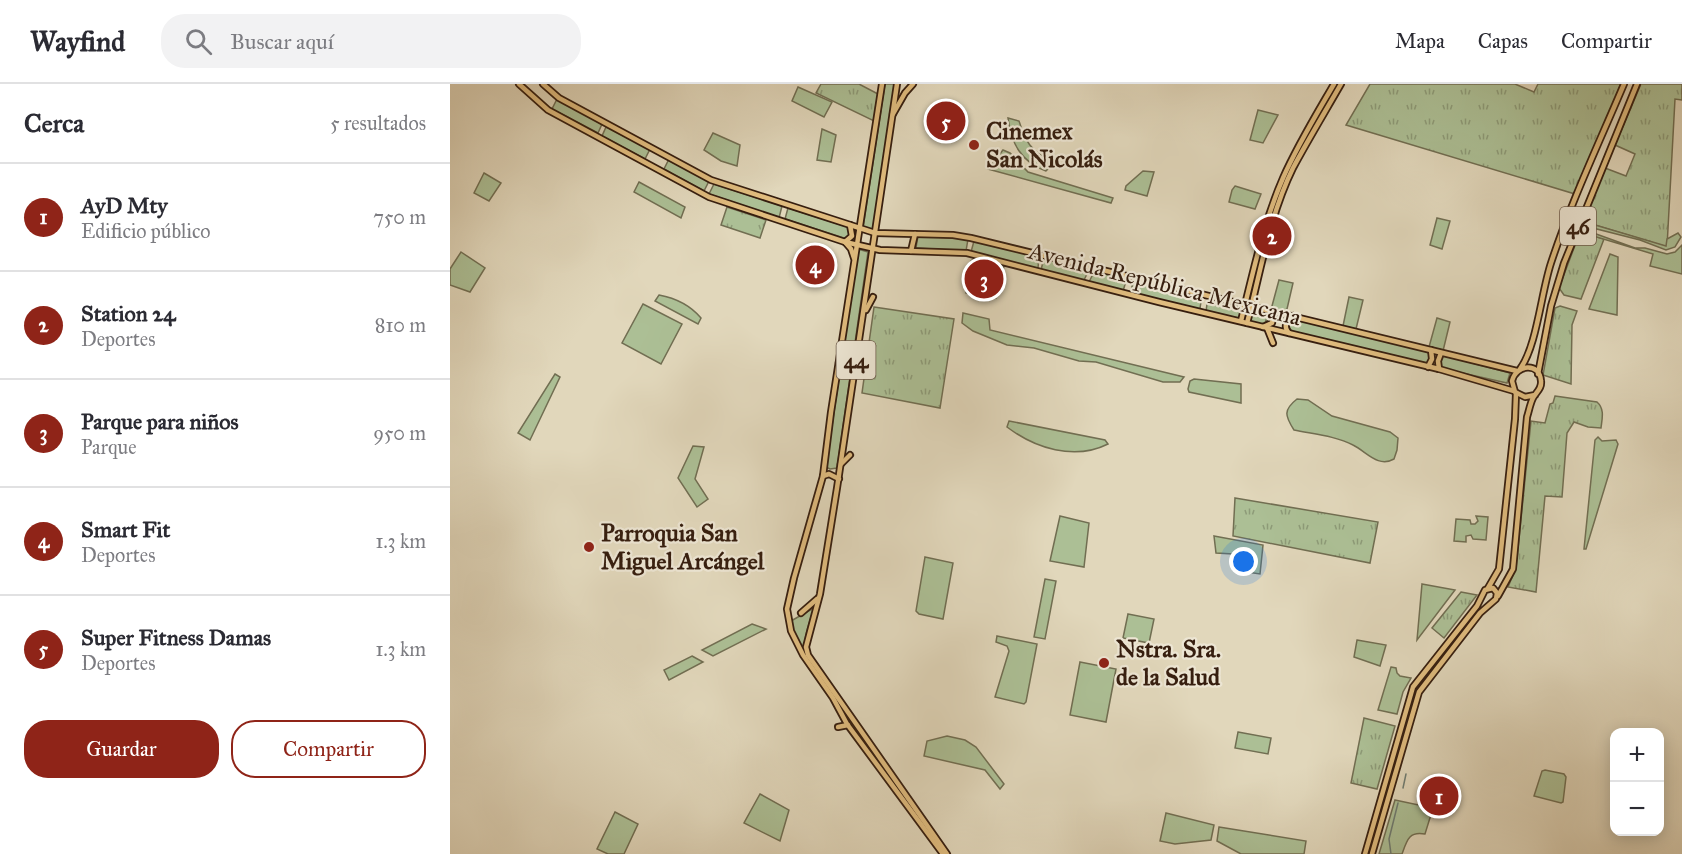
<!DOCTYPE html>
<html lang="es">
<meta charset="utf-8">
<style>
body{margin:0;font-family:"IM FELL Great Primer",serif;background:#f2f2f3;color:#2b2b33}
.controls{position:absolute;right:18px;bottom:18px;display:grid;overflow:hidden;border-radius:12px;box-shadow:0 3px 15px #0003}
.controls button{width:54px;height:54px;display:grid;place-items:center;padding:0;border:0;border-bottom:2px solid #e1e1e2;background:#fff;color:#2b2b33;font:30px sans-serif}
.you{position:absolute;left:794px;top:478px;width:21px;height:21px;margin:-15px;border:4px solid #fff;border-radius:50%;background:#1a73e8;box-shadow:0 0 0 9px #1a73e833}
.badge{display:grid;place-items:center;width:39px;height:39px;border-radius:50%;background:#8f2418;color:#fff;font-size:20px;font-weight:700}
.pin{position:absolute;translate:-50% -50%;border:3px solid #fff;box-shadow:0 2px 6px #0006}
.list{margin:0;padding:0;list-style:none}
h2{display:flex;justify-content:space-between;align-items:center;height:78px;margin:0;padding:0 24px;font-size:26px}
h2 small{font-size:20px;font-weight:400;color:#7c7c81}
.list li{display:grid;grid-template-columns:39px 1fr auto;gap:18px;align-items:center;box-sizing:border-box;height:108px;padding:0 24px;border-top:2px solid #e1e1e2}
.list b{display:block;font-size:22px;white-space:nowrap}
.list p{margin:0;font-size:20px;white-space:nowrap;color:#7c7c81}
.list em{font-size:20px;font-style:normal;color:#7c7c81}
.actions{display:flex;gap:12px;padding:18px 24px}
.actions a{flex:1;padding:14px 0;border:2px solid #8f2418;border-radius:24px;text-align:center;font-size:21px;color:#8f2418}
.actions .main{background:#8f2418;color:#fff}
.icon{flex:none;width:33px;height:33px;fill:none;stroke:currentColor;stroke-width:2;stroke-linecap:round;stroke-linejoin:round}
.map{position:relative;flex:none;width:1232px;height:770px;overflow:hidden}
header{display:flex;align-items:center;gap:36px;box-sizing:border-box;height:84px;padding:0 30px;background:#fff;border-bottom:2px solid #e1e1e2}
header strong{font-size:28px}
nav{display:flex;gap:33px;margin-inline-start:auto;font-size:21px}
.search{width:420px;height:54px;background:#f2f2f3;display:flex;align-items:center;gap:15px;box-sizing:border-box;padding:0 21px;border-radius:24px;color:#7c7c81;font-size:22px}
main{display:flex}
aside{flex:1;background:#fff}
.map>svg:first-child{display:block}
</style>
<header>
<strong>Wayfind</strong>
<div class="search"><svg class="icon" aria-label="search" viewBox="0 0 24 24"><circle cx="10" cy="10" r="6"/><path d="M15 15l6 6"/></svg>Buscar aquí</div>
<nav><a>Mapa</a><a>Capas</a><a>Compartir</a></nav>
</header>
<main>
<aside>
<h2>Cerca<small>5 resultados</small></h2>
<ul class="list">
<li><span class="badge">1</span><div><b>AyD Mty</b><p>Edificio público</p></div><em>750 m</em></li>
<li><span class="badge">2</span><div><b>Station 24</b><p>Deportes</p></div><em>810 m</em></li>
<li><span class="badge">3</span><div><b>Parque para niños</b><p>Parque</p></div><em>950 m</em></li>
<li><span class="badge">4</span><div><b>Smart Fit</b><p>Deportes</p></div><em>1.3 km</em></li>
<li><span class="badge">5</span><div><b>Super Fitness Damas</b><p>Deportes</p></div><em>1.3 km</em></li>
</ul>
<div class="actions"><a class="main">Guardar</a><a>Compartir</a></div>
</aside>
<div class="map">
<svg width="1232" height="770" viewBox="0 0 1232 770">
<defs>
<pattern id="grass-tufts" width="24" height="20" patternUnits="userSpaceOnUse" patternTransform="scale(1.5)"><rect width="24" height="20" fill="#acbf95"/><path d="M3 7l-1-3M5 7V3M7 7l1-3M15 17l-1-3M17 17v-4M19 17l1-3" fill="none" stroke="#8d9b78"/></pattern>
</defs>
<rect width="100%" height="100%" fill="#e1d7bb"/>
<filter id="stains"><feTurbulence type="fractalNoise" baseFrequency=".00333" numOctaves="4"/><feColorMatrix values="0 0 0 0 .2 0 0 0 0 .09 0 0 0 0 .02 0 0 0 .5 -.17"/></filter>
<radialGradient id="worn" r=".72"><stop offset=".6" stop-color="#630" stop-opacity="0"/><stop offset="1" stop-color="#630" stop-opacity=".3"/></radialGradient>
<!-- grass -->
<g fill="url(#grass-tufts)" stroke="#716e52" stroke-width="1.5">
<path d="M371 0H409L428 10 424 37 366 9Z"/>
<path d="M920 0H1065L1084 8 1088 0H1171L1125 110 896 41Z"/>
<path d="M1191 0H1232V16L1225 15 1217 163 1135 138 1143 112 1155 84 1176 92 1185 70 1165 61Z"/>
<path d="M277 123 316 136 310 154 271 141Z"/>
<path d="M1130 148 1154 155 1131 215 1114 211 1109 204Z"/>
<path d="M1110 222 1127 227 1122 241 1121 300 1093 291 1105 224Z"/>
<path d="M424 223 504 235 490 324 412 309Z"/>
<path d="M1105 312 1147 318C1155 325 1152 335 1151 344L1138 343 1124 338 1117 349 1112 413 1095 412 1086 508 1058 503 1066 484 1081 337 1095 339 1100 320 1103 319Z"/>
<path d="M785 414 928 438 920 479 783 452Z"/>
<path d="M1011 508 1027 511 994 554 982 544Z"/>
<path d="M914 634 945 642 927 705 901 699Z"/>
</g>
<!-- green -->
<g fill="#acbf95" stroke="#716e52" stroke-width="1.5">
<path d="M435 0H445L423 146 413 144Z"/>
<path d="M348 3 382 18 374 33 342 17Z"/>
<path d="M107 15 152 40 148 49 102 25Z"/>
<path d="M808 26 828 31 813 59 800 56Z"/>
<path d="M558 34 569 37C576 59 580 65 600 77L601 82 596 87C571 78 561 59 558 34Z"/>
<path d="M156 43 200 65 195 75 152 52Z"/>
<path d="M372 45 386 51 381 78 367 76Z"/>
<path d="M263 49 290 61 287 82 271 77 254 66Z"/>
<path d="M553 66 560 69 578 88 663 114 661 119 538 85Z"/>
<path d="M219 75 259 97 254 107 214 85Z"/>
<path d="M693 87 704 88 697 112 675 106 676 102Z"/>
<path d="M34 89 51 99 39 117 24 109Z"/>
<path d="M189 98 235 123 231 134 184 108Z"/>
<path d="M264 100 332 122 329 134 259 110Z"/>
<path d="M785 102 811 110 805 125 779 118 782 106Z"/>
<path d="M338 124 401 144 402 151 397 155 335 135Z"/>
<path d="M987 134 1000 137 992 165 980 161Z"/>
<path d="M1135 138 1216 162 1217 155 1228 149 1231 153 1225 163 1216 166 1190 156 1139 143Z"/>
<path d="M1135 146 1185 164H1195L1217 170 1225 168 1232 161V190L1200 182 1203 170 1130 148Z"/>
<path d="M468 152 518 155 516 167 466 164Z"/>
<path d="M524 157 589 172 588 184 586 185 521 168Z"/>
<path d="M408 165 418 168 387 384 380 385 376 383Z"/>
<path d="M11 168 35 184 20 208 0 201V185Z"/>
<path d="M1160 170 1168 173 1167 231 1139 225Z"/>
<path d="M594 174 638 184 639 186 634 196 631 197 591 186Z"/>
<path d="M523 175 554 182 546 214 516 209 521 177Z"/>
<path d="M645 186 677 194 673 207 639 198Z"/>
<path d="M683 196 752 212 750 224 749 225 681 209Z"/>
<path d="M829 196 843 199 837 225 832 228 825 227 822 222Z"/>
<path d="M209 211C225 214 240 221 251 234L248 240 205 217Z"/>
<path d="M899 213 913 216 906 245 893 242Z"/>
<path d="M758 214 823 229 822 237 816 236 815 240 812 241 756 227Z"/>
<path d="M193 220 232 240 211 280 172 259Z"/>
<path d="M513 229 539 235 540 246 734 293 730 298H713L646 278 629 277 584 264 557 261 523 247 512 239Z"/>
<path d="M842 234 982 268 980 282 838 247V238Z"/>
<path d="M987 234 1000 238 993 267 979 263Z"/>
<path d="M992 271 1060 289 1057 299 990 284Z"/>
<path d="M105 290 110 293 80 356 68 349Z"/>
<path d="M744 295 791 300V319L739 308 738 305 740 297Z"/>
<path d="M847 315 858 316 882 332 940 348 948 354 947 366 944 375C928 384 917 368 903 361 886 352 863 350 844 346 835 332 833 326 847 315Z"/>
<path d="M559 337 655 356 658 360C624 377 585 364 557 343Z"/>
<path d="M1148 353 1152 357 1166 356 1168 360 1136 465H1134L1145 356Z"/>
<path d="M243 362 254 363 245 395 258 415 247 423 228 394Z"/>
<path d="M610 432 639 439 634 483 600 477Z"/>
<path d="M1026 432 1038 433 1036 456 1023 455 1021 451 1016 452V458L1004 457 1006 435 1020 436 1021 440H1025L1028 437Z"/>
<path d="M764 452 813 461 810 490 783 486V470L766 469Z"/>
<path d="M475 473 503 479 493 535 469 530 466 527Z"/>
<path d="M595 495 606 497 595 555 584 553Z"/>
<path d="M972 500 1005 506 967 556Z"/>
<path d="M362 525 363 527C358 544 351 556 358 574L343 547 341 537Z"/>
<path d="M678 530 704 535 699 559 673 554Z"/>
<path d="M302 540 316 545 263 572 252 566Z"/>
<path d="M547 552 587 560 576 618 574 620 545 613 559 567 557 562 546 558Z"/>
<path d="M907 556 936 561 930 582 904 573Z"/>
<path d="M242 572 253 578 219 596 214 586Z"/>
<path d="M630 578 666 585 656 638 620 631Z"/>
<path d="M941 583 946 584 947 589 950 592 961 594 953 608 947 630 928 626Z"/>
<path d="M788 648 821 654 818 670 785 664Z"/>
<path d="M497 652 515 656 526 663 554 700 550 705 535 686 474 672 477 657Z"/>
<path d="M1095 686 1114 690 1116 693 1113 718 1111 719 1084 712 1092 687Z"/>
<path d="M310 710 339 726 330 757 294 739Z"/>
<path d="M945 716 983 724 975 750C959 747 957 756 952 770H929Z"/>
<path d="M165 728 188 740 174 770H158L147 765Z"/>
<path d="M716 729 764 741 761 756 725 760 710 757Z"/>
<path d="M769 743 856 757 854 770H791L767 757Z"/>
</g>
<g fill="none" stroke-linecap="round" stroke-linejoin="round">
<!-- stream -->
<g stroke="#6e7b71" stroke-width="1.5">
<path d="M953 704 956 690"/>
<path d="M941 770 939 755 948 719"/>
</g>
<!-- major casing -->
<g stroke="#361e0f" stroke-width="8">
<g id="major">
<path d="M69 0 98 26 259 113 395 158 430 166 517 169 709 218 989 285 1064 307"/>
<path d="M93 0 109 14 261 96 425 149 503 151 521 154 1067 287"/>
<path d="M432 0 381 328 373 392 344 494 337 525 341 547 353 571 383 614 397 640 493 770"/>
<path d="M447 0 387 404 370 510 356 563 358 571 497 770"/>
<path d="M443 30 455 9 463 0"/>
<path d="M395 158 402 152 400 141"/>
<path d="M395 158 401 165 404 174"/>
<path d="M461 167 465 150"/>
<path d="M416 226 423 213"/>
<path d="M791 237C803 189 813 140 833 94 847 62 866 31 884 0"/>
<path d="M797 239C811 187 819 133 843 84 858 56 875 28 891 0"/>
<path d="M813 243 822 239 824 231 823 228"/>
<path d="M817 244 823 259"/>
<path d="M839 249C833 243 836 236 843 232"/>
<path d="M389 279 393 277 398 279 404 289"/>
<path d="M978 283 982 275 981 266"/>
<path d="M989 285 988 277 991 269"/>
<path d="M1070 285C1087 262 1091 209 1101 179 1121 118 1149 59 1174 0"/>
<path d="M1088 290 1101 222 1114 179 1187 0"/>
<path d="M391 380 400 371"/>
<path d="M373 392 379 390 389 395"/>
<path d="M1038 504 1049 485 1065 335 1066 309"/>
<path d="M1048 512 1063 485 1077 333C1079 327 1080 320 1083 314 1086 308 1092 305 1091 297 1090 278 1066 280 1062 297L1065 308 1075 313 1085 311"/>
<path d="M351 529 367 515"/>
<path d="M388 643 398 641"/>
<path d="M915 770 963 603 1027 522 1035 506 1043 504 1047 509 1046 515 1030 529 969 608 922 770"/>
</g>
</g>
<!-- major -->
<use href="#major" stroke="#e0bc7e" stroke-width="4.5"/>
</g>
<!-- markers -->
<g fill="#8f2418" stroke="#ece5d3" stroke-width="2">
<circle cx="524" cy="61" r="6"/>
<circle cx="139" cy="463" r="6"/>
<circle cx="654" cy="579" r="6"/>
</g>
<g text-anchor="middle" stroke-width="4.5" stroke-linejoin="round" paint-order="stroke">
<!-- shield labels -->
<g fill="#ece5d3" stroke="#6d5a4a" stroke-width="1.5">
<rect x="1110" y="123" width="36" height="38" rx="4.5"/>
<rect x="386.5" y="257" width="39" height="38" rx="4.5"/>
</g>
<g font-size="22" font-weight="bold" fill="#361e0f">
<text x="1128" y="150">46</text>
<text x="406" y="284">44</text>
</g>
<!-- poi labels -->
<g font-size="24" font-weight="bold" fill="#361e0f" stroke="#ece5d3" text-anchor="start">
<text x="536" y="55">Cinemex<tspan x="536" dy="28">San Nicolás</tspan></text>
<text x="151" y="457">Parroquia San<tspan x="151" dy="28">Miguel Arcángel</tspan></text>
<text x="666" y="573">Nstra. Sra.<tspan x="666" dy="28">de la Salud</tspan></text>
</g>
<!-- street labels -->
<g font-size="24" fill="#361e0f" stroke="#ece5d3">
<text transform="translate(715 200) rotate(14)" y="8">Avenida República Mexicana</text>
</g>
</g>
<rect width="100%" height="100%" filter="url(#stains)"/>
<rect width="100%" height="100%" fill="url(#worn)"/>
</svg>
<div class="controls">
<button>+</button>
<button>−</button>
</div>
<div class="you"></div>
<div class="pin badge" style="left:989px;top:712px">1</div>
<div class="pin badge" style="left:822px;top:152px">2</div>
<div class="pin badge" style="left:534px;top:195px">3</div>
<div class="pin badge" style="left:365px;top:181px">4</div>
<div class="pin badge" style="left:496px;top:37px">5</div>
</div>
</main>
